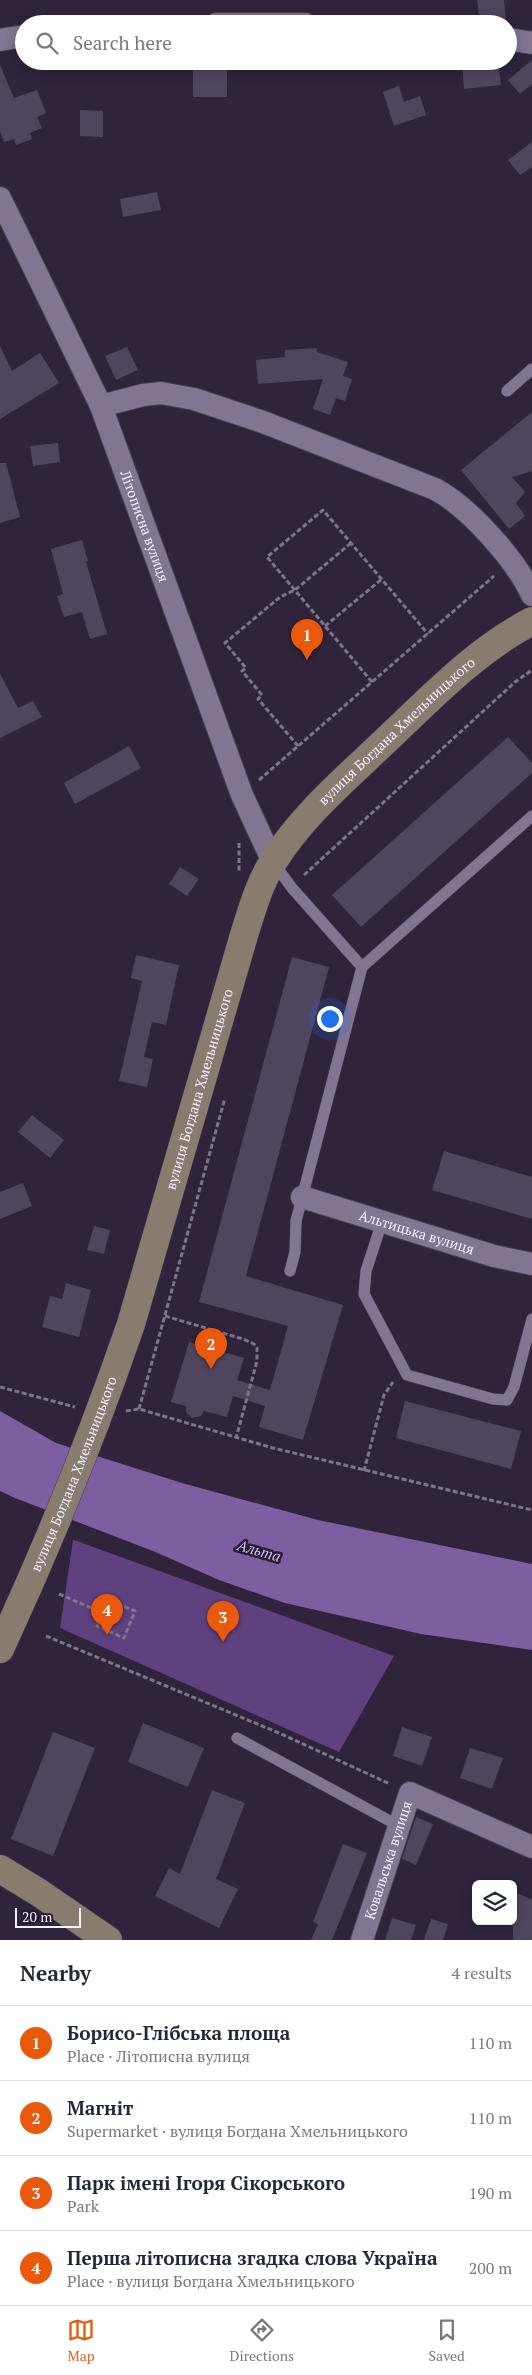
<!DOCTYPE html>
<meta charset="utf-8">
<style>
body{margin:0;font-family:"PT Serif",serif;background:#f2f2f3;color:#1f2937}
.controls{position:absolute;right:15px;bottom:15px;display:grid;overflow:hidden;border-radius:8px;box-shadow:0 2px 12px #0003}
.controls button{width:45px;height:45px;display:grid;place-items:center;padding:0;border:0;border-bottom:1px solid #e0e1e3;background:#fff;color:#1f2937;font:25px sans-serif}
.scale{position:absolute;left:15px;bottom:12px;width:66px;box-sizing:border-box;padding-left:5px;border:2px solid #f5f0fd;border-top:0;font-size:14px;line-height:18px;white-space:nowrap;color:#f5f0fd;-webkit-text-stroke:4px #251b32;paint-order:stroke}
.you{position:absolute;left:329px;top:1018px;width:18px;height:18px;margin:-12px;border:4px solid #fff;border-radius:50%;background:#1a73e8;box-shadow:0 0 0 8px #1a73e833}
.badge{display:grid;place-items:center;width:32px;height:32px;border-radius:50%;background:#ea580c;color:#fff;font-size:16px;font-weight:700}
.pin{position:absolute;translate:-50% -41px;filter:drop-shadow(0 1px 2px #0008)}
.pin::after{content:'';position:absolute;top:26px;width:18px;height:15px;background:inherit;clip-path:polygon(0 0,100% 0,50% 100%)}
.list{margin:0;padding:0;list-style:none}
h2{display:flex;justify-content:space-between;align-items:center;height:65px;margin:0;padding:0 20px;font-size:21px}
h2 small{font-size:16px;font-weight:400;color:#747a83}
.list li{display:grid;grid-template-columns:32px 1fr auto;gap:15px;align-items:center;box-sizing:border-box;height:75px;padding:0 20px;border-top:1px solid #e0e1e3}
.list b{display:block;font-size:19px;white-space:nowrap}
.list p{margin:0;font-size:16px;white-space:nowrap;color:#747a83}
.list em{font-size:16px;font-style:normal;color:#747a83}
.icon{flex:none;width:28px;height:28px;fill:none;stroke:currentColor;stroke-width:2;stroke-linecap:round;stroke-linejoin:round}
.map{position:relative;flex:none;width:532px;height:1940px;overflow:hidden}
.search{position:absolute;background:#fff;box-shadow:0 2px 12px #0003;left:15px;right:15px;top:15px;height:55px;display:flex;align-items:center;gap:12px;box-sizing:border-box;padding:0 18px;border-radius:28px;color:#747a83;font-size:19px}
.sheet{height:365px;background:#fff}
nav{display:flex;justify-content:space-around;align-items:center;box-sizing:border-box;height:70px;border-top:1px solid #e0e1e3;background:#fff;font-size:14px;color:#747a83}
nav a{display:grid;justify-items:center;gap:2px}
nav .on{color:#ea580c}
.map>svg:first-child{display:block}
</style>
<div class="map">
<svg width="532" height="1940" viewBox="0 0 532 1940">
<rect width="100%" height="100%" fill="#2f243c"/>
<!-- green -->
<path fill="#5e417e" d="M73 1540H74L394 1656 339 1752 60 1628Z"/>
<!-- water -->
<path fill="#7d5fa1" d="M0 1411 56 1443 182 1483 318 1520 532 1564V1650L421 1634 285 1603 219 1580 153 1551 15 1498 0 1491Z"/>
<!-- building -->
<g fill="#50455f">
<path d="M477 0H504L506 21 480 24Z"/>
<path d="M532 60V84L520 94 508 80Z"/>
<rect x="193" y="61" width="34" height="36"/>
<path d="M462 61H498L501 85 464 89Z"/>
<path d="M0 65 14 98 37 90 46 113 37 117 42 128 30 133 32 139 16 145 14 139 4 142 0 131Z"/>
<path d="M399 86 404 102 420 96 426 115 394 126 383 92Z"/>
<path d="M80 110 103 111V137L80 136Z"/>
<path d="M532 142V167L520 175 508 160Z"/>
<path d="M157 192 161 210 123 217 120 199Z"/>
<path d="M0 346 12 371 40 353 59 383 0 419Z"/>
<path d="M127 347 138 370 116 380 105 356Z"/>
<path d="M317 348V352L348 362 343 376 352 379 345 401 336 398 330 415 313 409 323 379 258 384 256 360 285 357V350Z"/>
<path d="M532 412V471L512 477 525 492 516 503 525 516 509 529 461 470Z"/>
<path d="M58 443 60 462 33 466 30 446Z"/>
<path d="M0 463H6L20 517 0 523Z"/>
<path d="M82 540 88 561 86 562 107 634 90 639 82 612 64 617 57 596 63 594 51 549Z"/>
<path d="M0 674 18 708 33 701 42 717 0 738Z"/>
<path d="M508 737 532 763V773L361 927 332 895Z"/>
<path d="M129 746 141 768 75 804 64 783Z"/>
<path d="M180 867 199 879 187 896 169 884Z"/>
<path d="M136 955 179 965 166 1025 152 1022 144 1057 153 1059 147 1087 119 1081 142 981 131 978Z"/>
<path d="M292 957 329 967 246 1276 343 1305 303 1440 259 1427 265 1406 233 1396 227 1417 204 1411 201 1416 192 1418 186 1412V1406L171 1402 189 1342 244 1358 237 1380 270 1390 288 1326 199 1302Z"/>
<path d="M32 1115 64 1140 50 1158 18 1132Z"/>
<path d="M444 1151 532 1177V1219L432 1190Z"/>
<path d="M23 1183 32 1206 0 1219V1192Z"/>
<path d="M94 1226 110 1230 104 1254 87 1250Z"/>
<path d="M66 1283 91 1290 79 1337 42 1327 50 1296 62 1299Z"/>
<path d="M405 1401 521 1431 511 1469 396 1438Z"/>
<path d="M143 1723 204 1748 188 1787 128 1762Z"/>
<path d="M402 1727 432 1737 422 1766 393 1756Z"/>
<path d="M53 1732 95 1748 53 1856 11 1839Z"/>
<path d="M470 1748 503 1758 492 1789 460 1778Z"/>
<path d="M212 1790 245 1803 216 1879 238 1889 219 1928 155 1896 169 1868 180 1874Z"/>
<path d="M416 1817 433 1824 416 1865 402 1859Z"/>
<path d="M343 1844 367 1853 332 1940H311L318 1924 313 1922Z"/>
<path d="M513 1891 532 1900V1940H513Z"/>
<path d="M392 1918 416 1925 411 1940H385Z"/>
<path d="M431 1919 448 1924 443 1940H424Z"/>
</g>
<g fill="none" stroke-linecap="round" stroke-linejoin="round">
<!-- lane casing -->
<g stroke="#483f53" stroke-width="12">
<g id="lane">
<path d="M507 391 532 369"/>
<path d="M273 862 292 888 362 967"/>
<path d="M382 1222 366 1271 364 1294 407 1375 493 1399 507 1400 514 1387 532 1319"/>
<path d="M290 1271 295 1252 296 1221 362 967 532 816"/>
<path d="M237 1738 399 1826"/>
</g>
</g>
<!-- street casing -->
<g stroke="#483f53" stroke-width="24">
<g id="street">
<path d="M216 24H305"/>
<path d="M508 39 532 43"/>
<path d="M0 40 24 36"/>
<path id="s1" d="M0 198 101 406 242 795 273 862"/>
<path d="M101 406 143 395 161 393 194 399 263 422 435 489C469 507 516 560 532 595"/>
<path id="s2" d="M302 1197 494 1256 532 1264"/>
<path id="s3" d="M362 1940 410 1793 532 1847"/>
</g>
</g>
<!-- secondary casing -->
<g stroke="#483f53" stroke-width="29">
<g id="secondary">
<path id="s4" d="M0 1649C49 1543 93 1435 131 1324L244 935C252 910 259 884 273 862 301 817 343 781 381 745 429 700 473 652 532 621"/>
<path d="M0 1869 38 1892 108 1940"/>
</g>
</g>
<!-- path -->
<g stroke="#7d7588" stroke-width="3" stroke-dasharray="5 2.5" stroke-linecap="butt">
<path d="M325 626 382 579"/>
<path d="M372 682 267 557 323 510 428 634"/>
<path d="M298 746 258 699 262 695 242 671 246 668 225 643 280 597 295 590 351 543"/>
<path d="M259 780 494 576"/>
<path d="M239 843V872"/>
<path d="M304 875 515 682 532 670"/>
<path d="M165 1316 243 1339 254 1344 257 1348V1361L236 1438"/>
<path d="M0 1387 75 1407"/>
<path d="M139 1409 225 1098"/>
<path d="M126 1411 139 1409 273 1448 532 1510"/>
<path d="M364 1471 384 1395 393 1382"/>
<path d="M59 1594 103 1613 97 1626 124 1638 135 1611 108 1600 103 1613"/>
<path d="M46 1636 279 1733 390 1784"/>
</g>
<!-- lane -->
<use href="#lane" stroke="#817592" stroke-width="11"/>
<!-- street -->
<use href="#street" stroke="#817592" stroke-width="22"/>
<!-- secondary -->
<use href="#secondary" stroke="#877d6f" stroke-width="28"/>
</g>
<g text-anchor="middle" stroke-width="5" stroke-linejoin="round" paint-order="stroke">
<!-- street labels -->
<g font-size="14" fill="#f5f0fd" stroke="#251b32">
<text dy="5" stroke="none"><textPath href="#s1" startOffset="359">Літописна вулиця</textPath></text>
<text dy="5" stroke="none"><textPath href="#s4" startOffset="1015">вулиця Богдана Хмельницького</textPath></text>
<text dy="5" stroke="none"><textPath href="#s4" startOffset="595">вулиця Богдана Хмельницького</textPath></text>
<text dy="5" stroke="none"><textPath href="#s2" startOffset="120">Альтицька вулиця</textPath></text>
<text dy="5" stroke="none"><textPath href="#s4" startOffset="190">вулиця Богдана Хмельницького</textPath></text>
<text dy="5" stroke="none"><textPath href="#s3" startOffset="84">Ковальська вулиця</textPath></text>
</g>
<!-- water labels -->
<g font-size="15" font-style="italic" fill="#d2baf2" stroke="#251b32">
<text transform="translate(259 1551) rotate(16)" y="5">Альта</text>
</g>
</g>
</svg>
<div class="controls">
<button><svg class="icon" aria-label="layers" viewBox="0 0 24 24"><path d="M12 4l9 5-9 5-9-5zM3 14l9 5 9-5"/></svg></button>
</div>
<div class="scale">20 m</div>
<div class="you"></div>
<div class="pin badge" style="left:307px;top:660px">1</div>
<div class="pin badge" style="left:211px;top:1369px">2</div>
<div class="pin badge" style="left:223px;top:1642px">3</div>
<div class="pin badge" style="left:107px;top:1635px">4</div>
<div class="search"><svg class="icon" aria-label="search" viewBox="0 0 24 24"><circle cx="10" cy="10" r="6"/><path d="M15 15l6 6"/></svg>Search here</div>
</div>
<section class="sheet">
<h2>Nearby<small>4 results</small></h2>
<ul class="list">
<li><span class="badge">1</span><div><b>Борисо-Глібська площа</b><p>Place · Літописна вулиця</p></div><em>110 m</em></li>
<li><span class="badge">2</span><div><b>Магніт</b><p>Supermarket · вулиця Богдана Хмельницького</p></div><em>110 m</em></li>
<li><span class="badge">3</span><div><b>Парк імені Ігоря Сікорського</b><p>Park</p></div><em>190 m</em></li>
<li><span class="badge">4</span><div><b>Перша літописна згадка слова Україна</b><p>Place · вулиця Богдана Хмельницького</p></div><em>200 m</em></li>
</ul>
</section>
<nav>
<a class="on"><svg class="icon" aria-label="map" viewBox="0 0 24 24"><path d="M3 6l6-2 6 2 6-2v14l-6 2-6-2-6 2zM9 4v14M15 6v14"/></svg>Map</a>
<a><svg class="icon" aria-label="directions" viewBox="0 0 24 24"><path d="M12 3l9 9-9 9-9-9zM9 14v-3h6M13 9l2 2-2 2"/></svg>Directions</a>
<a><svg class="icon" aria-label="saved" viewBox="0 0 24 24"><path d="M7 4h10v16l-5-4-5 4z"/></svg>Saved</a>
</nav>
